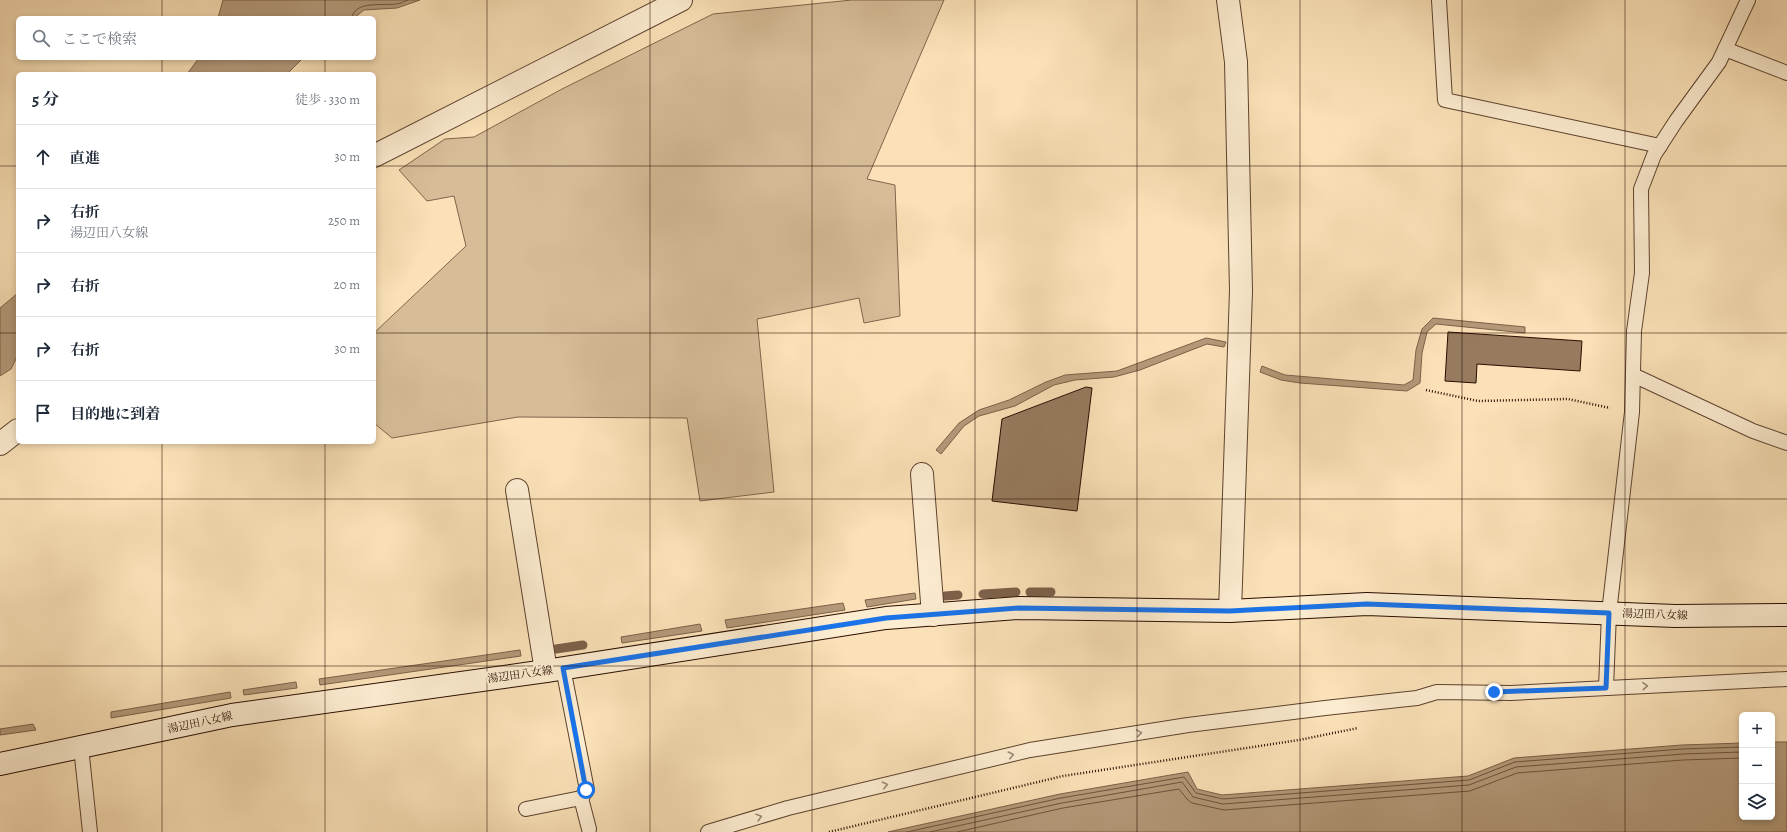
<!DOCTYPE html>
<html lang="ja">
<meta charset="utf-8">
<style>
body{margin:0;font-family:Alegreya,"Noto Serif JP",serif;background:#f6f6f7;color:#1f2937}
.controls{position:absolute;right:12px;bottom:12px;display:grid;overflow:hidden;border-radius:6px;box-shadow:0 2px 6px #0003}
.controls button{width:36px;height:36px;display:grid;place-items:center;padding:0;border:0;border-bottom:1px solid #e0e1e3;background:#fff;color:#1f2937;font:20px sans-serif}
.stop{position:absolute;width:12px;height:12px;margin:-9px;border:3px solid #1a73e8;border-radius:50%;background:#fff}
.stop.end{background:#1a73e8;border-color:#fff;box-shadow:0 1px 4px #0008}
.list{margin:0;padding:0;list-style:none}
h2{display:flex;justify-content:space-between;align-items:center;height:52px;margin:0;padding:0 16px;font-size:17px}
h2 small{font-size:13px;font-weight:400;color:#747a83}
.list li{display:grid;grid-template-columns:26px 1fr auto;gap:12px;align-items:center;box-sizing:border-box;height:64px;padding:0 16px;border-top:1px solid #e0e1e3}
.list b{display:block;font-size:15px;white-space:nowrap}
.list p{margin:0;font-size:13px;white-space:nowrap;color:#747a83}
.list em{font-size:13px;font-style:normal;color:#747a83}
.icon{flex:none;width:22px;height:22px;fill:none;stroke:currentColor;stroke-width:2;stroke-linecap:round;stroke-linejoin:round}
.map{position:relative;flex:none;width:1787px;height:832px;overflow:hidden}
.search{position:absolute;background:#fff;box-shadow:0 2px 6px #0003;left:16px;top:16px;width:360px;height:44px;display:flex;align-items:center;gap:10px;box-sizing:border-box;padding:0 14px;border-radius:6px;color:#747a83;font-size:15px}
.panel{position:absolute;background:#fff;box-shadow:0 2px 6px #0003;left:16px;top:72px;width:360px;height:372px;border-radius:6px}
.map>svg:first-child{display:block}
</style>
<div class="map">
<svg width="1787" height="832" viewBox="0 0 1787 832">
<rect width="100%" height="100%" fill="#fae1b7"/>
<filter id="stains"><feTurbulence type="fractalNoise" baseFrequency=".005" numOctaves="4"/><feColorMatrix values="0 0 0 0 .2 0 0 0 0 .09 0 0 0 0 .02 0 0 0 .5 -.17"/></filter>
<radialGradient id="worn" r=".72"><stop offset=".6" stop-color="#630" stop-opacity="0"/><stop offset="1" stop-color="#630" stop-opacity=".3"/></radialGradient>
<!-- green -->
<path fill="#d6bd98" stroke="#80654c" d="M852 0H944L867 179 895 185 900 316 864 323 859 298 757 319 774 492 700 501 687 418 518 417 392 438 374 423V333L466 246 454 196 427 201 399 170 445 139 474 137 562 89 713 14Z"/>
<!-- water -->
<g fill="#b39979" stroke="#7c6149">
<path d="M223 0H420L397 8 364 10 354 18H218Z"/>
<path d="M199 58H303L287 74H187Z"/>
<path d="M18 293V355L11 369 0 376V308Z"/>
<path d="M1433 318 1525 327V333L1436 324 1427 332 1422 353 1420 383 1407 391 1300 383 1281 380 1260 372 1262 366 1285 375 1404 385 1413 380 1416 350 1422 329Z"/>
<path d="M1206 338 1226 342 1224 347 1207 344 1140 370 1114 377 1075 380 1054 385 1015 406 979 416 964 426 941 454 936 450 959 423 979 410 1009 400 1046 382 1065 375 1117 371Z"/>
<path d="M915 593 916 599 867 607 865 600Z"/>
<path d="M843 603 845 610 727 628 725 620Z"/>
<path d="M700 624 702 631 622 643 621 637Z"/>
<path d="M520 650 521 656 320 685 319 679Z"/>
<path d="M296 682 297 688 244 695 243 690Z"/>
<path d="M230 692 231 698 111 718V712Z"/>
<path d="M33 724 36 730 0 735V729Z"/>
<path d="M1772 742H1787V832H888L1060 794 1188 772 1197 789 1222 795 1468 776 1514 758 1682 745 1742 743V817H1772Z"/>
</g>
<g fill="none" stroke-linecap="round" stroke-linejoin="round">
<!-- shore -->
<g stroke="#6e533c" stroke-width="1">
<path d="M352 18C354 0 384 6 396 4 400 4 405 1 408 0"/>
<path d="M907 832 1061 798 1184 777 1196 793 1223 799 1469 780 1515 762 1682 749 1742 747"/>
<path d="M930 832 1062 803 1182 782 1193 797 1223 804 1469 785 1516 767 1683 754 1742 752"/>
<path d="M957 832 1063 808 1179 789 1187 799 1192 803 1224 810 1470 791 1517 773 1683 760 1742 758"/>
</g>
<!-- stream -->
<g stroke="#7c6149" stroke-width="9">
<path d="M1030 592H1051"/>
<path d="M983 594 1016 592"/>
<path d="M945 596 958 595"/>
<path d="M556 649 583 645"/>
</g>
</g>
<!-- building -->
<g fill="#967b5f" stroke="#290d00">
<path d="M1448 332 1582 341 1580 371 1477 364 1476 383 1445 381Z"/>
<path d="M1086 387 1092 388 1077 511 992 501 1002 419Z"/>
</g>
<g fill="none" stroke-linecap="round" stroke-linejoin="round">
<!-- lane casing -->
<g stroke="#5d422e" stroke-width="16">
<g id="lane">
<path d="M1439 0 1445 100 1660 146"/>
<path d="M1725 49 1787 73"/>
<path d="M1633 375 1753 431 1787 443"/>
<path d="M563 668 587 790 581 798"/>
<path d="M1606 688 1609 613 1632 412 1634 331 1642 273 1641 189 1654 155 1676 121 1719 62 1748 0"/>
<path d="M81 747 90 832"/>
<path d="M526 809 581 798 589 829"/>
<path d="M708 832 788 808 1030 750 1188 725 1325 708 1417 698 1437 692 1511 693 1787 679"/>
</g>
</g>
<!-- street casing -->
<g stroke="#5d422e" stroke-width="24">
<g id="street">
<path d="M1228 0 1236 62 1241 291 1230 611"/>
<path d="M374 156 681 0"/>
<path d="M0 444 18 430"/>
<path d="M922 474 933 615"/>
<path d="M517 490 546 671"/>
</g>
</g>
<!-- secondary casing -->
<g stroke="#290d00" stroke-width="24">
<path id="secondary" d="M0 764 232 715 546 671 886 618 1019 608 1230 611 1367 604 1675 616 1787 615"/>
</g>
<!-- path -->
<g stroke="#290d00" stroke-width="2.5" stroke-dasharray="1 2" stroke-linecap="butt">
<path d="M1426 390 1478 401 1568 399 1610 408"/>
<path d="M829 832 1063 776 1299 740 1358 728"/>
</g>
<!-- lane -->
<use href="#lane" stroke="#fcecd0" stroke-width="14"/>
<!-- street -->
<use href="#street" stroke="#fcecd0" stroke-width="22"/>
<!-- secondary -->
<use href="#secondary" stroke="#fcecd0" stroke-width="22"/>
</g>
<!-- one-way arrows -->
<defs><path id="oneway-chevron" d="M-2-3.5L2.5 0L-2 3.5" fill="none" stroke-width="1.6" stroke-linecap="round" stroke-linejoin="round"/></defs>
<g stroke="#9d8872">
<use href="#oneway-chevron" transform="translate(1645 686) rotate(-3)"/>
<use href="#oneway-chevron" transform="translate(1139 733) rotate(-9)"/>
<use href="#oneway-chevron" transform="translate(1011 755) rotate(-13)"/>
<use href="#oneway-chevron" transform="translate(885 785) rotate(-13)"/>
<use href="#oneway-chevron" transform="translate(759 817) rotate(-17)"/>
</g>
<g fill="none" stroke-linecap="round" stroke-linejoin="round">
<!-- route -->
<path stroke="#1a73e8" stroke-width="5" d="M586 790 563 668 886 618 1019 608 1230 611 1367 604 1609 613 1606 688 1494 692"/>
</g>
<!-- grid -->
<path fill="none" stroke="#290d00" stroke-width="1" stroke-opacity="0.55" d="M162 0V18M325 0V18M487 0V832M650 0V832M812 0V832M975 0V832M1137 0V832M1300 0V832M1462 0V832M1625 0V832M162 58V74M325 58V74M0 166H18M374 166H1787M0 333H18M374 333H1787M162 442V832M325 442V832M0 499H1787M0 666H1787"/>
<g text-anchor="middle" stroke-width="4" stroke-linejoin="round" paint-order="stroke">
<!-- street labels -->
<g font-size="11" fill="#290d00" stroke="#fcecd0">
<text transform="translate(1655 614) rotate(2)" y="4">湯辺田八女線</text>
<text transform="translate(520 674) rotate(-8)" y="4">湯辺田八女線</text>
<text transform="translate(200 722) rotate(-12)" y="4">湯辺田八女線</text>
</g>
</g>
<rect width="100%" height="100%" filter="url(#stains)"/>
<rect width="100%" height="100%" fill="url(#worn)"/>
</svg>
<div class="controls">
<button>+</button>
<button>−</button>
<button><svg class="icon" aria-label="layers" viewBox="0 0 24 24"><path d="M12 4l9 5-9 5-9-5zM3 14l9 5 9-5"/></svg></button>
</div>
<div class="stop" style="left:586px;top:790px"></div>
<div class="stop end" style="left:1494px;top:692px"></div>
<div class="search"><svg class="icon" aria-label="search" viewBox="0 0 24 24"><circle cx="10" cy="10" r="6"/><path d="M15 15l6 6"/></svg>ここで検索</div>
<section class="panel">
<h2>5 分<small>徒歩 · 330 m</small></h2>
<ul class="list">
<li><svg class="icon" aria-label="ahead" viewBox="0 0 24 24"><path d="M12 20V5M6 11l6-6 6 6"/></svg><div><b>直進</b></div><em>30 m</em></li>
<li><svg class="icon" aria-label="right" viewBox="0 0 24 24"><path d="M7 20v-9h11M14 6l5 5-5 5"/></svg><div><b>右折</b><p>湯辺田八女線</p></div><em>250 m</em></li>
<li><svg class="icon" aria-label="right" viewBox="0 0 24 24"><path d="M7 20v-9h11M14 6l5 5-5 5"/></svg><div><b>右折</b></div><em>20 m</em></li>
<li><svg class="icon" aria-label="right" viewBox="0 0 24 24"><path d="M7 20v-9h11M14 6l5 5-5 5"/></svg><div><b>右折</b></div><em>30 m</em></li>
<li><svg class="icon" aria-label="arrive" viewBox="0 0 24 24"><path d="M6 21V4h12l-3 4 3 4H6"/></svg><div><b>目的地に到着</b></div></li>
</ul>
</section>
</div>
